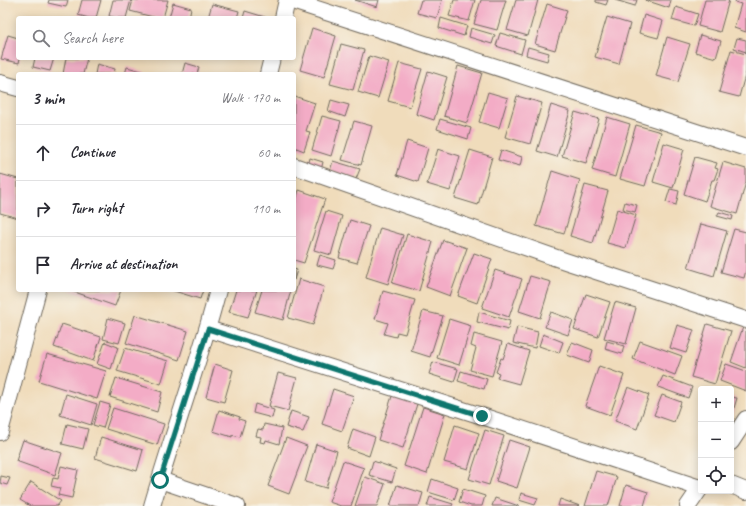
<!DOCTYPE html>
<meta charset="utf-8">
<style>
body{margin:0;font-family:Caveat,sans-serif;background:#f2f2f3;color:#2b2b33}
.controls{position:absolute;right:12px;bottom:12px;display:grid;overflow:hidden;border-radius:4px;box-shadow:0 2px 10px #0003}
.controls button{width:36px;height:36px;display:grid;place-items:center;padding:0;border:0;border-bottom:1px solid #e1e1e2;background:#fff;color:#2b2b33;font:20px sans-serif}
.stop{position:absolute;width:12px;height:12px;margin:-9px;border:3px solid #0f766e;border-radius:50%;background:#fff}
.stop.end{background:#0f766e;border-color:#fff;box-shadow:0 1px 4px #0008}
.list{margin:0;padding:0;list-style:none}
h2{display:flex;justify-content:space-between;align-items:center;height:52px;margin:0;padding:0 16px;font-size:17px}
h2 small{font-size:13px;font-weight:400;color:#7c7c81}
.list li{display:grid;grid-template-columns:26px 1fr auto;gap:12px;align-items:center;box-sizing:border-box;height:56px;padding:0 16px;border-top:1px solid #e1e1e2}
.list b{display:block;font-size:15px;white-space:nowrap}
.list em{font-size:13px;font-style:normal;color:#7c7c81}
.icon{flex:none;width:22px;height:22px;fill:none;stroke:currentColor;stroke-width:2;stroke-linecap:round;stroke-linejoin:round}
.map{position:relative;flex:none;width:746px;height:506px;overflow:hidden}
.search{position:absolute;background:#fff;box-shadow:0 2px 10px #0003;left:16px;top:16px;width:280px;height:44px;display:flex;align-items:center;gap:10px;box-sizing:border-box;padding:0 14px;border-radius:4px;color:#7c7c81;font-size:15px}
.panel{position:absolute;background:#fff;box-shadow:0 2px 10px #0003;left:16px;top:72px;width:280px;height:220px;border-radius:4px}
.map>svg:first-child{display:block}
</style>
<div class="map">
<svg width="746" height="506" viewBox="0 0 746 506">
<rect width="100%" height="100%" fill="#f7f3e8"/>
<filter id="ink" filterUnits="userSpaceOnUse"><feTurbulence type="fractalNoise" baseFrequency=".025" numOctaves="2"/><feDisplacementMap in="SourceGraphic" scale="8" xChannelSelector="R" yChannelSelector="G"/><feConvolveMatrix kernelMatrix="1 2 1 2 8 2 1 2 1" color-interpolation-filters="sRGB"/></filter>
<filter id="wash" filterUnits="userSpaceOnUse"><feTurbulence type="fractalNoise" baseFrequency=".012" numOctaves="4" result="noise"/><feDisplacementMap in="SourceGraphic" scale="16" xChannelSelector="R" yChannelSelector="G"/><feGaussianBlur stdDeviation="0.9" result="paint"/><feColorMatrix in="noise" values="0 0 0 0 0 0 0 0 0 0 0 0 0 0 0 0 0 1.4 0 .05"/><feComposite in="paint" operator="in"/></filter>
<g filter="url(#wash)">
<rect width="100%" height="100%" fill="#f0dcbb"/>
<g id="blocks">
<!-- building -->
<g fill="#f3acc6">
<path d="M49 0H68L66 7 48 3Z"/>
<path d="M82 0H101L96 18H89L78 15Z"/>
<path d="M113 0H131L126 18H117L109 16Z"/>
<path d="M133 0H168L163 18H157L130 11Z"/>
<path d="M355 0H379L377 7Z"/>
<path d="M421 0H442L437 18 417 13Z"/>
<path d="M454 0H475L469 21 449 16Z"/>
<path d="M481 0H506L497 30 474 24Z"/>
<path d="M516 0H538L528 36 507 30Z"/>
<path d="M596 0H608L606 5 596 2Z"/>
<path d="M615 0H637L635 6Z"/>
<path d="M645 0H671L669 8Z"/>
<path d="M705 0H729L720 32 698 26Z"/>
<path d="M736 0H746V32L734 28 741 4 735 2Z"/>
<path d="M173 3 191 8 189 18H169Z"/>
<path d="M212 4 239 11 237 18H208Z"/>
<path d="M547 4 567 10 555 50 535 44Z"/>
<path d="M676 7 698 14 694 26 672 20Z"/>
<path d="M245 11 268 18H243Z"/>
<path d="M644 15 663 21 658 38 639 33Z"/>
<path d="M607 17 630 24 619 64 595 57Z"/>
<path d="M441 18 467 26 464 36 439 28Z"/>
<path d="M312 28 336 36 324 77 300 70Z"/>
<path d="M471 28 495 35 492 44 469 37Z"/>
<path d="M500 33 525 40 521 54 496 46Z"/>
<path d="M8 35 18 38V58H20L19 63 1 59Z"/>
<path d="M700 35 721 41 716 58 695 52Z"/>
<path d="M667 37 690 44 678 82 656 76Z"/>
<path d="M737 38 746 40V52L734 48Z"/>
<path d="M341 44 364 50 353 90 330 84Z"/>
<path d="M528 47 549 53 547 61 526 55Z"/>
<path d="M731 50 746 54V72L739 97 719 92Z"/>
<path d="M369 56 389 62 378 98 358 92Z"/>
<path d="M35 58H54L50 71 33 67Z"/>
<path d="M66 58H87L83 74H63Z"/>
<path d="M185 63 199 67 197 74H182Z"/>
<path d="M399 63 422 69 410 107 388 101Z"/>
<path d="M97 64 115 69 114 74H95Z"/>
<path d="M458 66 482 73 467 123 444 116Z"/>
<path d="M127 67 145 72 144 74H125Z"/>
<path d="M428 71 447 77 434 120 416 114Z"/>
<path d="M488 92 508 98 499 128 479 122Z"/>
<path d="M294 96 315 103 306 131 310 132 304 151 294 147Z"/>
<path d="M517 96 542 103 530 144 505 137Z"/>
<path d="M331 100 349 105 345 117 328 111Z"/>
<path d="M551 105 570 111 557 157 537 151Z"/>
<path d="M575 112 599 119 586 163 562 156Z"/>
<path d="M322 116 341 121 331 156 312 150Z"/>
<path d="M607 117 630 124 615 177 592 170Z"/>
<path d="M440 119 471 128 468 139 437 129Z"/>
<path d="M354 121 372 126 361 165 342 160Z"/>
<path d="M636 125 661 132 645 186 620 179Z"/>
<path d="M407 141 428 148 418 182 397 175Z"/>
<path d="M664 143 684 149 673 188 653 182Z"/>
<path d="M438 149 460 156 450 191 427 184Z"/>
<path d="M470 150 492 157 478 205 455 198Z"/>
<path d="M501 150 522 157 520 166 498 160Z"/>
<path d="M695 157 717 163 715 168 718 169 714 180H712L705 201 684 194Z"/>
<path d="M310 158 323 162 321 170 308 166Z"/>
<path d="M333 161 360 169 356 179 330 171Z"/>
<path d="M723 162 746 169V182L737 214 710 206Z"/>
<path d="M552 171 580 180 564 234 536 226Z"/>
<path d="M0 174 18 179V218L0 213Z"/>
<path d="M585 185 608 191 593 243 570 236Z"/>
<path d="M670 189 679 191 676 205 666 202Z"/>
<path d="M299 190 325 199 304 263 294 260V203L295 204Z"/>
<path d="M625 202 637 205 635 212 623 209Z"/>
<path d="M617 209 636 215 626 248 607 243Z"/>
<path d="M326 211 342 216 331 255 314 250Z"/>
<path d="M719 212 733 216 732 220 717 216Z"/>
<path d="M350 220 369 226 357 263 339 258Z"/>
<path d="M701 224 727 231 714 276 688 268Z"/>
<path d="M380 228 403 235 388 284 366 277Z"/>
<path d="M734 229 746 232V270L744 278 721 272Z"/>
<path d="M407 234 433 242 419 291 392 283Z"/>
<path d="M443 240 467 248 450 296 426 287Z"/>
<path d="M474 253 492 259 477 303 458 296Z"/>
<path d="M320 255 336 260 333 269 317 265Z"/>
<path d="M294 269 297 270 294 280Z"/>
<path d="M495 270 522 279 509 317 482 308Z"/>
<path d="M530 276 551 282 540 318 519 311Z"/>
<path d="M299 279 324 287 313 325 288 318Z"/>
<path d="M69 290H121L115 306Z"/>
<path d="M171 290H203L200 299Z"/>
<path d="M236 290H257L248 317 229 312Z"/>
<path d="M262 290H291L283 320 255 312Z"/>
<path d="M383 291 415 300 405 334 397 332 396 337 384 334 388 323 375 319Z"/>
<path d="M586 294 610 302 598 337 574 329Z"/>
<path d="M615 302 636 308 626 344 604 338Z"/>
<path d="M423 311 443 316 430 357 411 351Z"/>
<path d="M479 312 510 321 508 330 477 322Z"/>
<path d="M551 312 573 320 568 335 545 327Z"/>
<path d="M135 315 188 331 179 360 126 343Z"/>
<path d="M108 318 125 323 119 343 103 339Z"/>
<path d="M449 319 471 326 459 365 437 358Z"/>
<path d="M62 324 101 337 93 361 54 347Z"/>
<path d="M707 324 731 331 715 384 691 377Z"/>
<path d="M677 325 694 330 686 353 670 348Z"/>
<path d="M517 327 538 332 535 348 513 343Z"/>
<path d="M743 327 746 328V368L731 362Z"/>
<path d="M474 334 502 342 492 376 470 370 476 348 471 346Z"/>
<path d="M543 334 563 342 559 353 539 346Z"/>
<path d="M607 341 624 346 622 354 605 349Z"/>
<path d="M640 341 682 356 675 375 633 359Z"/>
<path d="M105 342 118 347 111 369 97 364Z"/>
<path d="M572 342 593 350 589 363 567 355Z"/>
<path d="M508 344 529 351 519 384 497 378 499 373 496 372 501 358 503 359Z"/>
<path d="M125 348 168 361 161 384 117 371Z"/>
<path d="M47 354 106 371 97 399 39 381Z"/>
<path d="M433 362 458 369 454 382 429 374Z"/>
<path d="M215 364 233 370 224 402 206 397Z"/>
<path d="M726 364 746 371V391L720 381Z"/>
<path d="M599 366 624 375 610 415 585 406Z"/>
<path d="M461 371 487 379 484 389 458 381Z"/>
<path d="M278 373 297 378 288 411 269 406Z"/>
<path d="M663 376 692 387 688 398 658 387Z"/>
<path d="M116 378 162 392 157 412 110 397Z"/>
<path d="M628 387 649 395 637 429 615 421Z"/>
<path d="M333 389 354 396 342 431 322 424Z"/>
<path d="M393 393 418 401 403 448 378 440Z"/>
<path d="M66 394 97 404 91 425 60 415Z"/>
<path d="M662 395 681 402 674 422 654 415Z"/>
<path d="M731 397 737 398 731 418Z"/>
<path d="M100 402 110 405 103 428 93 425Z"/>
<path d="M255 404 274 410 272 418 253 413Z"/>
<path d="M423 407 445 414 427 474 404 466Z"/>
<path d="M113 408 164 424 157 445 106 429Z"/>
<path d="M219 410 240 417 239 419 245 421 240 437 232 435V437L213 431Z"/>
<path d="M291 411 309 417 303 432 286 427Z"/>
<path d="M67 424 88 429 83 449 62 444Z"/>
<path d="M264 424 282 428 279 444 266 440 265 443 260 442 261 437 256 436 258 429 263 430Z"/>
<path d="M455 425 479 433 468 469 444 462Z"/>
<path d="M353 429 375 437 369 456 347 448Z"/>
<path d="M485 430 504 436 489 485 469 479Z"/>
<path d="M101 437 143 450 137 471 95 458Z"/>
<path d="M286 438 307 446 289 494 268 486Z"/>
<path d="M23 440 62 453 55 475 16 461Z"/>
<path d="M509 440 530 447 517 488 496 481Z"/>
<path d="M316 444 337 451 326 488 305 482Z"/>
<path d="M343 461 364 468 351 506H341L329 502Z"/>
<path d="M373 461 396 469 392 482 369 475Z"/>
<path d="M61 466 78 470 72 498 58 495 60 488 51 486 53 478 58 479Z"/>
<path d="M596 471 617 477 608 506H585Z"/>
<path d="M1 476 10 478 7 485 0 483Z"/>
<path d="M365 477 385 484 377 506H355Z"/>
<path d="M432 479 458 488 454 500 428 492Z"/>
<path d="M31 482 61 501 57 506H30L20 500Z"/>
<path d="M397 485 423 493 419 506H390Z"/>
<path d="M626 485 648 492 644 506H620Z"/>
<path d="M463 489 485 496 482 506H471L459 502Z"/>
<path d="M521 493 538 498 535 505 519 500Z"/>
<path d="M430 497 453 504 452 506H427Z"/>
<path d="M495 498 519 506H492Z"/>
<path d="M560 499 580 506H558Z"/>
</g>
</g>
</g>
<g filter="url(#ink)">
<use href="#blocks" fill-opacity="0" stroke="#70695d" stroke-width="1"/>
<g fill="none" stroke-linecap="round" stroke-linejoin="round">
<!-- street casing -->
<g stroke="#70695d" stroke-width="18">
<g id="street">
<path d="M289 0 746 148"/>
<path d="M283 18 287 0"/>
<path d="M268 74 272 58"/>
<path d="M0 83 18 88"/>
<path d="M294 166 565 261 746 320"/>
<path d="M208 329 482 416 700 488"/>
<path d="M0 432 38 290"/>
<path d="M731 442 746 419"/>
<path d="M160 480 237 506"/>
<path d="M731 485 746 491"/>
<path d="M152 506C173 433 199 363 218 290"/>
<path d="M688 506 701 487"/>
</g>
</g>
<!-- street -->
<use href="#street" stroke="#fff" stroke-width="16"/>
</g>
</g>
<g fill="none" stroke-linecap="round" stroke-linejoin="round" filter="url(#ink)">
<!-- route -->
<path stroke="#0f766e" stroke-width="5" d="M160 480 208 329 482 416"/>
</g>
</svg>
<div class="controls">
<button>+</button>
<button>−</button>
<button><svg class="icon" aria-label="locate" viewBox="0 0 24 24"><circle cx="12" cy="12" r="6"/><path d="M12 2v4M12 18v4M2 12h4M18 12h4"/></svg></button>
</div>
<div class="stop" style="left:160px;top:480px"></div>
<div class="stop end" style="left:482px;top:416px"></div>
<div class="search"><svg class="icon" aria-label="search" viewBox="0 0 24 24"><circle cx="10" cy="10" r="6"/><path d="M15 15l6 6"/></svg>Search here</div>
<section class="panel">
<h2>3 min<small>Walk · 170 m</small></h2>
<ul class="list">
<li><svg class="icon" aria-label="ahead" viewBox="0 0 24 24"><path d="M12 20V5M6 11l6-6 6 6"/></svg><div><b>Continue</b></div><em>60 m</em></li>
<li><svg class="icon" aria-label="right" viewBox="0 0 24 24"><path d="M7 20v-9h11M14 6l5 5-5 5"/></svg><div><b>Turn right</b></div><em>110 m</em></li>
<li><svg class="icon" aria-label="arrive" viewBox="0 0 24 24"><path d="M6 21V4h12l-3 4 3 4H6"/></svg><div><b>Arrive at destination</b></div></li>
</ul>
</section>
</div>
